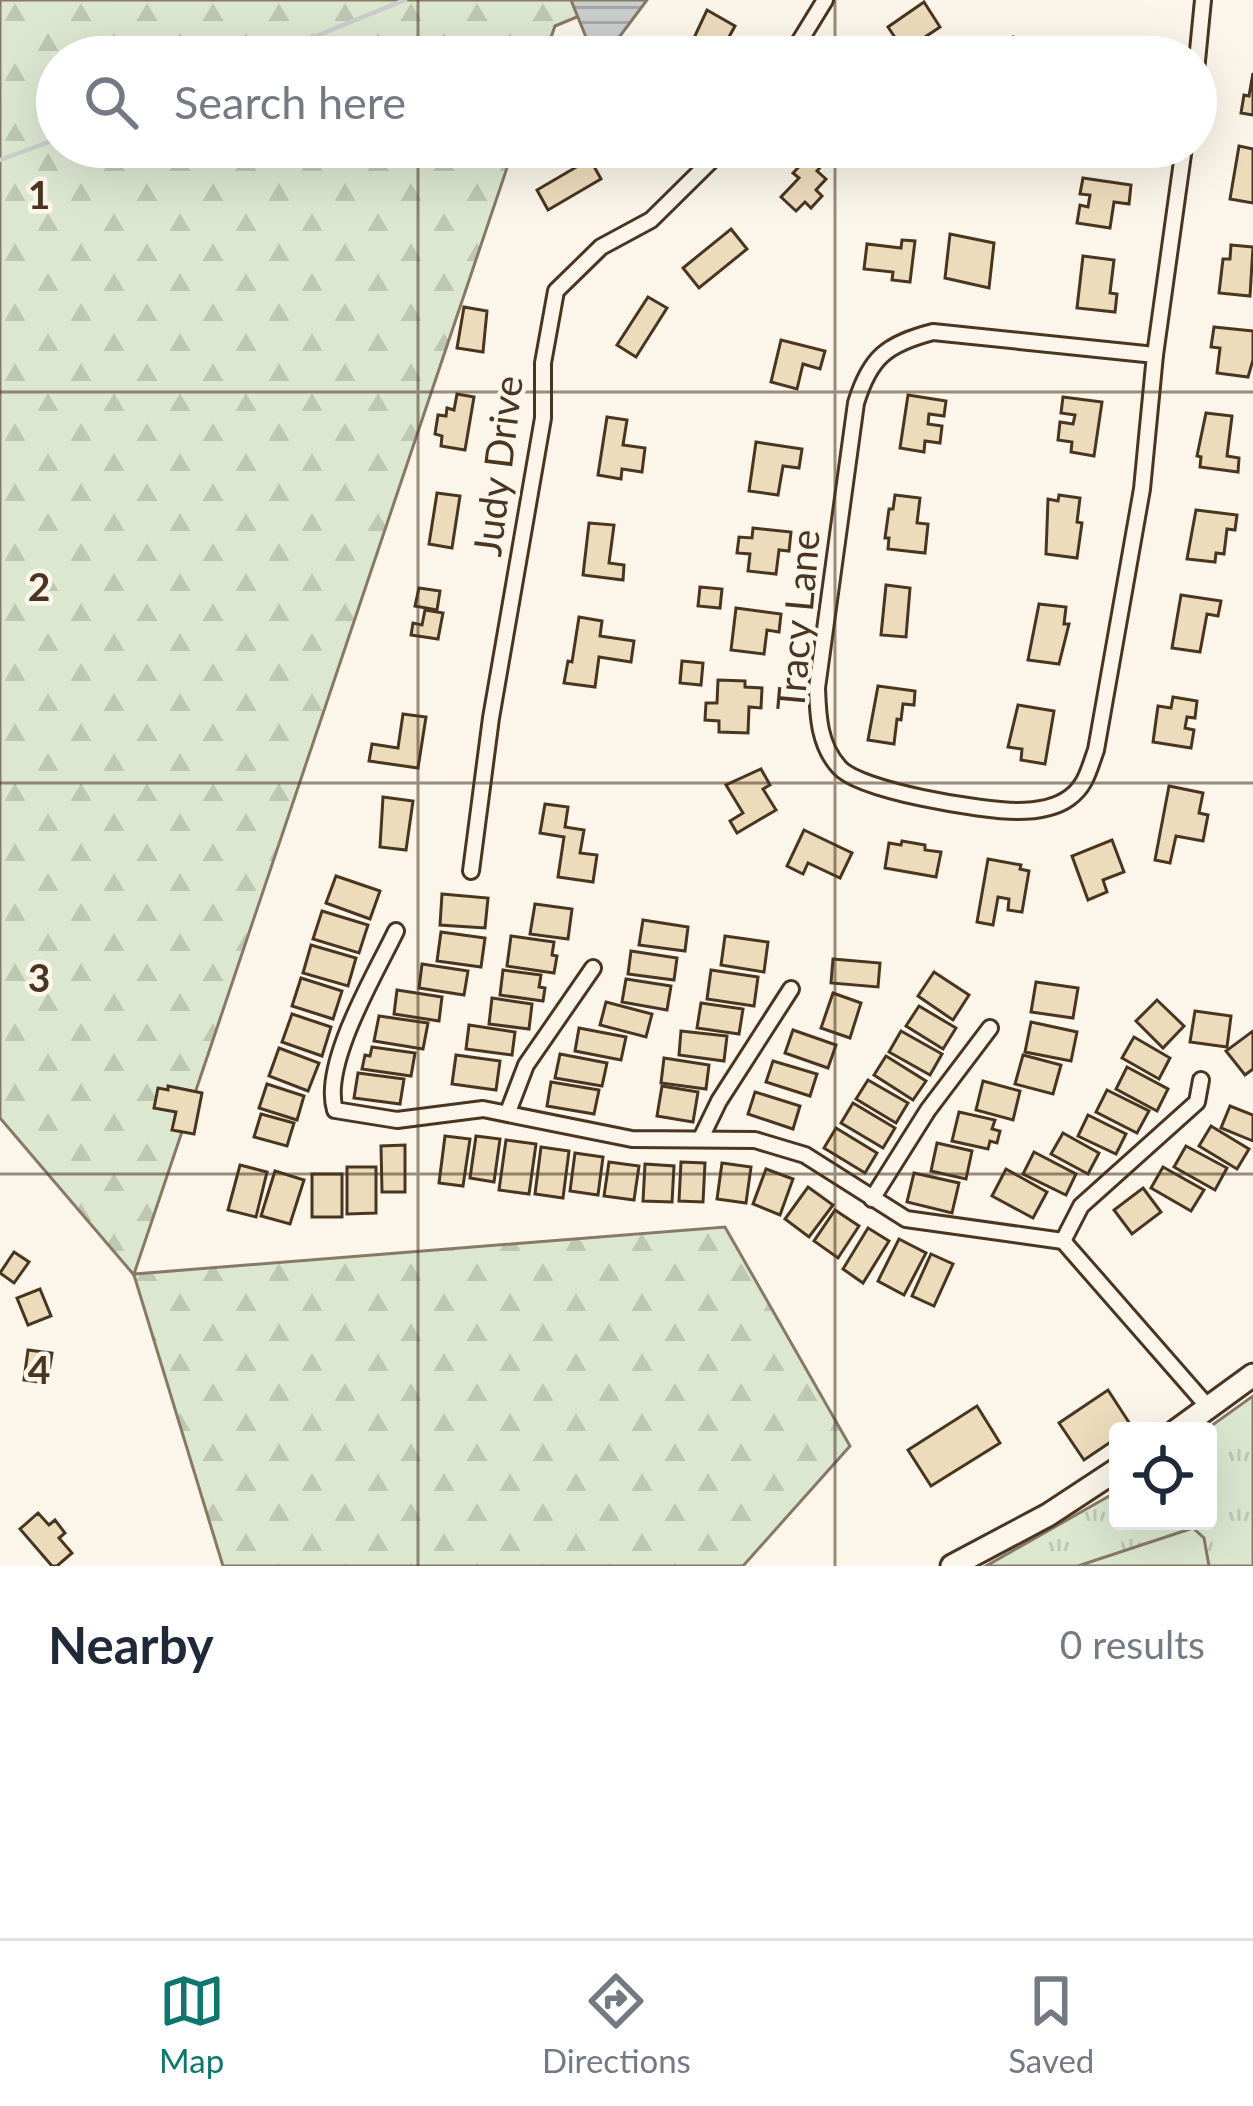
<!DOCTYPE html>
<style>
body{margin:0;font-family:Lato,sans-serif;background:#f6f6f7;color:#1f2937}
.controls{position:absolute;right:36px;bottom:36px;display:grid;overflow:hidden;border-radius:12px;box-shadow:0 12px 48px #0002}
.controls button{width:108px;height:108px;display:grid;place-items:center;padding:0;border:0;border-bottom:3px solid #e0e1e3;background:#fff;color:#1f2937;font:60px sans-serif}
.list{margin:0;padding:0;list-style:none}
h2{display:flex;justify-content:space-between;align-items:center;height:156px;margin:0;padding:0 48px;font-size:51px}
h2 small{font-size:39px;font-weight:400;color:#747a83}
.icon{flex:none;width:66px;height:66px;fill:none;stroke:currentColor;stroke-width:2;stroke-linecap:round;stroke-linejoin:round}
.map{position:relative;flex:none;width:1253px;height:1566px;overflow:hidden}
.search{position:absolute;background:#fff;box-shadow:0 12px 48px #0002;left:36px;right:36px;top:36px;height:132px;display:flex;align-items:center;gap:30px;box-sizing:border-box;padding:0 42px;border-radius:66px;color:#747a83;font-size:45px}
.sheet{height:372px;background:#fff}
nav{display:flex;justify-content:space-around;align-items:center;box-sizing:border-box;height:168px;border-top:3px solid #e0e1e3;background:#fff;font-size:33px;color:#747a83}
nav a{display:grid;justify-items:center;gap:6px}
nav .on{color:#0f766e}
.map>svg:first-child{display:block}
</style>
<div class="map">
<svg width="1253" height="1566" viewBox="0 0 1253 1566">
<defs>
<pattern id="forest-firs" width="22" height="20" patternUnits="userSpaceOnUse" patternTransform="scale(3)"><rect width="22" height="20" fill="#dce7d0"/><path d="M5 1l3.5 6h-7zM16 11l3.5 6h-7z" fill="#bec7b2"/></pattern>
<pattern id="park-tufts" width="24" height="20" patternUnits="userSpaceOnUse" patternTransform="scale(3)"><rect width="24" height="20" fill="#dce7d0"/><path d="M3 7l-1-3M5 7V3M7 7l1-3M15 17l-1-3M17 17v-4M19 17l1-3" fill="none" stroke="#bec7b2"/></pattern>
<pattern id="water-rules" width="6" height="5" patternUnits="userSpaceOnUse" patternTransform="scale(3)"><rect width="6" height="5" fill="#c9cecd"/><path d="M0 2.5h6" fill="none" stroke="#a5a8a6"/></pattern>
</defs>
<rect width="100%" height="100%" fill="#fbf6e9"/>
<!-- forest -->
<path fill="url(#forest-firs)" stroke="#887966" stroke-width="3" d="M0 0H618L555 26 544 57H57V147H514L134 1274 725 1227 850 1446 743 1566H223L134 1275 0 1118Z"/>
<!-- park -->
<path fill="url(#park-tufts)" stroke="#887966" stroke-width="3" d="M1253 1396V1566H986L1118 1491V1521H1208V1431H1204Z"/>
<!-- pitch -->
<path fill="#dce7d0" stroke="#887966" stroke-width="3" d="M1193 1528 1204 1538 1209 1566H1078Z"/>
<!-- water -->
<path fill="url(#water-rules)" stroke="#887966" stroke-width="3" d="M571 0H647L611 48 594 57Z"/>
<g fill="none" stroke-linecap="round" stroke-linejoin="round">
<!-- stream -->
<g stroke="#c9cecd" stroke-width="4.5">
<path d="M264 57 405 0"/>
<path d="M0 160 57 139"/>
</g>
</g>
<!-- building -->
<g fill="#ecdcbc" stroke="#4a3520" stroke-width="3">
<path d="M924 2 940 27 919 41 930 57H908L888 27Z"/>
<path d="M707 10 735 26 718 57H685Z"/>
<path d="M1013 37 1018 57H988L985 44Z"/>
<path d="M1253 73V115L1241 113 1244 95 1249 96Z"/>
<path d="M1239 146 1253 149V203L1230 199Z"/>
<path d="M814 151 826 161 817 171 826 179 816 190 822 196 811 208 805 202 796 211 781 197 799 178 793 173Z"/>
<path d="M590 159 601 179 548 210 537 190Z"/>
<path d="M1083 178 1131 185 1129 204 1114 202 1110 228 1077 223 1080 205 1088 207 1090 195 1080 194Z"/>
<path d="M731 229 747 249 699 288 683 268Z"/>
<path d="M950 234 994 243 989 288 945 278Z"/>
<path d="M902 240 915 241 910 282 892 280 893 272 864 269 867 244 901 248Z"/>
<path d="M1231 245 1253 247 1250 296 1219 293 1223 259H1230Z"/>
<path d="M1083 256 1114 260 1110 293 1117 294 1115 312 1077 308Z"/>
<path d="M648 297 667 308 636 357 617 345Z"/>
<path d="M464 307 487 311 483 352 457 348Z"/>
<path d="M1214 327 1253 331V360L1248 377 1217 373 1220 348 1211 347Z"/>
<path d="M781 340 825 351 820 369 803 364 797 389 771 382Z"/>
<path d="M457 394 474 397 465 450 441 446 442 436 435 434 438 415 446 416 447 408 454 410Z"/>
<path d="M908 395 946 401 944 416 929 414 928 424 942 426 940 443 925 441 924 452 900 448Z"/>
<path d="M1063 397 1102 402 1094 456 1071 452 1072 442 1058 440 1060 422 1073 424 1075 415 1061 413Z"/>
<path d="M1206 413 1232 416 1227 456 1239 458 1238 472 1200 467 1201 457 1197 456Z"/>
<path d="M607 417 627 420 623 445 645 448 642 472 622 469 621 479 598 475Z"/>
<path d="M756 442 802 449 799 468 783 466 778 495 749 491Z"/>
<path d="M437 493 460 496 452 548 429 544Z"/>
<path d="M895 495 920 498 917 523 928 524 925 553 888 549 889 538H885L889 509H893Z"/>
<path d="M1059 495 1080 498 1077 522 1082 523 1077 558 1046 554 1048 499 1058 501Z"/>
<path d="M1196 510 1237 515 1235 530 1227 529 1224 554 1216 553 1215 562 1187 559Z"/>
<path d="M589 523 614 525 609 563 624 565 623 580 583 575Z"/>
<path d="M753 528 791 532 789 551 779 550 776 574 748 571 750 554 737 553 739 537 752 538Z"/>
<path d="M886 585 910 588 906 637 881 635Z"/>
<path d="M700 587 722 589 720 608 698 606Z"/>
<path d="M419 588 440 591 437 610 415 606Z"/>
<path d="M1181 595 1221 601 1218 616 1207 614 1200 652 1172 648Z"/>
<path d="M1039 604 1066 607 1064 624H1069L1059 664 1028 660Z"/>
<path d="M736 608 781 614 779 632 767 630 764 654 731 650Z"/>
<path d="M425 610 443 613 438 639 411 635 413 623 422 625Z"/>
<path d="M579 617 602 621 600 636 634 641 631 662 599 657 595 687 564 683 568 661 572 662Z"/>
<path d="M682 661 703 663 701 685 680 683Z"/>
<path d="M718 680 745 681V687L762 688 761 708 749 707 748 733 719 732V721L705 720 706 703H717Z"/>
<path d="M878 686 915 691 914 705 903 704 901 720 897 719 894 744 868 740Z"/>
<path d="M1173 697 1197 701 1195 718 1187 717 1185 728 1194 730 1191 748 1153 742 1158 706 1171 708Z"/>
<path d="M1018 705 1054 711 1045 764 1021 760 1022 749 1008 747Z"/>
<path d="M403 714 426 717 418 768 369 761 372 744 398 748Z"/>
<path d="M761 769 770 785 763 789 776 810 737 833 730 821 743 813 726 785Z"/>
<path d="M1169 786 1203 793 1199 813 1208 815 1203 841 1176 836 1170 863 1155 860Z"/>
<path d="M383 797 413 801 406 850 380 847Z"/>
<path d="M545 804 568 807 565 827 584 830 580 853 597 855 593 882 558 877 564 837 540 833Z"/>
<path d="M804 830 852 853 840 878 808 863 803 874 787 866Z"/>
<path d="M1112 840 1124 872 1103 880 1107 892 1088 900 1072 856Z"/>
<path d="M902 841 925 845V850L941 852 936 877 885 868 889 843 901 845Z"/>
<path d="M988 859 1021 865 1020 869 1029 871 1022 912 1008 910 1009 899 998 897 993 925 977 922Z"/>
<path d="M336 876 380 891 370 919 326 903Z"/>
<path d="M442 894 488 898 485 928 440 925Z"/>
<path d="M535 904 572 909 568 939 530 934Z"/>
<path d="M322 911 368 925 359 953 313 939Z"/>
<path d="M643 920 688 927 685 951 639 945Z"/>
<path d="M441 932 485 938 481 967 437 961Z"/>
<path d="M511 936 554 942 552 955 557 956 554 973 507 966Z"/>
<path d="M725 936 768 942 764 972 721 965Z"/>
<path d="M311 945 356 958 348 986 303 973Z"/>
<path d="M631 951 677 958 674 980 628 974Z"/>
<path d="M833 959 880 963 878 987 831 983Z"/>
<path d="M422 964 468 971 464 995 419 988Z"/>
<path d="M503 970 541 975 539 987 545 988 543 1001 500 995Z"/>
<path d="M711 970 758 977 754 1006 707 999Z"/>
<path d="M934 972 969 995 953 1020 918 996Z"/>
<path d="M301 978 342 991 333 1019 292 1006Z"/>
<path d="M626 979 671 986 667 1010 622 1002Z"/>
<path d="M1036 982 1078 988 1073 1018 1031 1012Z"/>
<path d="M397 990 442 997 439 1021 394 1014Z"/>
<path d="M833 993 861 1003 850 1038 821 1028Z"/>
<path d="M492 998 532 1004 529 1029 489 1024Z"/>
<path d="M1157 1000 1184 1026 1163 1048 1136 1021Z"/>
<path d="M606 1002 652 1014 646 1037 600 1025Z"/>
<path d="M701 1003 743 1009 739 1034 697 1028Z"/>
<path d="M919 1006 956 1028 943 1049 906 1026Z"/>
<path d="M1195 1011 1231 1016 1227 1047 1190 1042Z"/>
<path d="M292 1014 331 1027 322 1056 282 1042Z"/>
<path d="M379 1016 428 1023 423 1049 374 1041Z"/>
<path d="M1031 1022 1077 1032 1071 1061 1025 1052Z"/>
<path d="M469 1025 515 1032 512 1055 466 1049Z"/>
<path d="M579 1028 626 1037 621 1060 575 1051Z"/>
<path d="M793 1030 836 1045 828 1068 785 1053Z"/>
<path d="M681 1031 727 1036 724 1061 679 1055Z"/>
<path d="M901 1031 942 1054 930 1075 889 1052Z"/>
<path d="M1253 1031V1069L1245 1075 1226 1051Z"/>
<path d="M1134 1037 1170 1058 1159 1079 1122 1058Z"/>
<path d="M372 1047 415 1053 411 1076 362 1069 365 1055 370 1056Z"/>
<path d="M279 1048 319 1063 308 1091 269 1076Z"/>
<path d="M560 1054 607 1063 602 1086 555 1078Z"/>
<path d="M456 1055 500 1061 496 1090 452 1084Z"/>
<path d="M1023 1055 1061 1065 1053 1094 1015 1084Z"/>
<path d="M886 1056 926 1081 913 1100 874 1075Z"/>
<path d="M664 1058 709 1065 706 1089 661 1083Z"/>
<path d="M773 1061 817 1074 810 1096 766 1082Z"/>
<path d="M1127 1067 1168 1089 1157 1111 1116 1089Z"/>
<path d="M358 1073 404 1079 400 1104 354 1098Z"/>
<path d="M868 1080 908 1103 896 1123 856 1099Z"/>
<path d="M983 1081 1020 1091 1013 1120 976 1110Z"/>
<path d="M551 1082 599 1090 594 1114 547 1106Z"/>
<path d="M267 1084 304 1096 297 1120 259 1108Z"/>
<path d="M168 1086 202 1093 194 1134 172 1130 176 1112 154 1108 158 1088 168 1090Z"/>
<path d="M662 1086 698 1092 693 1122 657 1116Z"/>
<path d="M1107 1090 1149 1111 1137 1133 1096 1112Z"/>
<path d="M755 1092 800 1106 793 1129 748 1114Z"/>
<path d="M853 1103 895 1128 883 1148 841 1123Z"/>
<path d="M1230 1106 1253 1115V1141L1221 1128Z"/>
<path d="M959 1112 995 1120 992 1129 1000 1131 997 1143 990 1141 988 1149 952 1141Z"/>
<path d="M261 1114 294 1123 287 1146 254 1137Z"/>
<path d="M1088 1115 1126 1134 1116 1154 1078 1136Z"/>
<path d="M1211 1126 1249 1149 1237 1169 1199 1146Z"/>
<path d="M836 1128 877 1153 865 1173 824 1148Z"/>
<path d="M1063 1133 1099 1153 1088 1174 1051 1154Z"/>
<path d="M445 1136 470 1139 463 1186 439 1183Z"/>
<path d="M476 1136 500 1139 494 1182 470 1178Z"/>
<path d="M506 1140 536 1144 529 1194 499 1190Z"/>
<path d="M937 1143 972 1151 966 1179 931 1171Z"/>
<path d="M405 1145V1192H382L381 1146Z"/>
<path d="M1186 1146 1227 1168 1215 1190 1174 1167Z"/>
<path d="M541 1147 569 1151 563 1198 535 1194Z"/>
<path d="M1034 1152 1076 1174 1066 1195 1023 1174Z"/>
<path d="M575 1153 603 1157 598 1195 570 1191Z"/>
<path d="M609 1162 639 1166 634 1200 604 1196Z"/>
<path d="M681 1162 705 1163 703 1202 679 1201Z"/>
<path d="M722 1163 751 1167 746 1203 717 1199Z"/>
<path d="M645 1164 674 1166 672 1202 643 1201Z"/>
<path d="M240 1165 267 1172 256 1217 228 1210Z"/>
<path d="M347 1167H376V1213L347 1214Z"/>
<path d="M1163 1167 1204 1190 1191 1211 1151 1188Z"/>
<path d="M766 1169 793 1179 780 1215 753 1204Z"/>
<path d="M1006 1169 1047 1192 1033 1218 992 1196Z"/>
<path d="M275 1171 304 1180 290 1224 261 1216Z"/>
<path d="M914 1173 959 1183 952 1213 907 1202Z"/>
<rect x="312" y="1174" width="30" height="43"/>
<path d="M808 1187 833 1205 809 1237 785 1219Z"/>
<path d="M1143 1188 1161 1212 1132 1234 1114 1210Z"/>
<path d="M835 1210 859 1226 838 1258 814 1241Z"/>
<path d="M868 1228 889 1241 863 1283 843 1269Z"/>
<path d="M899 1239 926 1253 904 1295 878 1281Z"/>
<path d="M14 1252 29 1262 14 1283 0 1273Z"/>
<path d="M931 1254 953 1264 934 1306 912 1296Z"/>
<path d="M40 1289 51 1316 28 1325 17 1298Z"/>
<path d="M28 1350 52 1353 47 1383 24 1380Z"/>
<path d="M1108 1390 1132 1427 1118 1431V1437L1084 1460 1059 1423Z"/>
<path d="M977 1406 1000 1443 931 1486 908 1450Z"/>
<path d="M38 1513 49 1525 55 1520 65 1533 59 1538 72 1553 57 1566H52L20 1529Z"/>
</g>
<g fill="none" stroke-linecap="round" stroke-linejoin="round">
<!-- minor casing -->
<g stroke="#4a3520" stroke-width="20">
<g id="minor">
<path d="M790 57 825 0"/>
<path d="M1196 71 1203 0"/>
<path d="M933 332 1155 355 1142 489 1096 750C1089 769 1086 786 1069 798 1054 809 1035 811 1017 811 983 811 859 791 839 767 819 745 818 716 817 688L856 403C870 357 887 344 933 332Z"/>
<path d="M1155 355 1184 147"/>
<path d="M471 871 491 718 543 418V363L556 291 601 247 651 220 725 147"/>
<path d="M396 931C376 973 321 1064 335 1110L397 1120 483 1109 632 1139 755 1140 805 1155 906 1219 1063 1241 1209 1408"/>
<path d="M508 1112 526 1065 593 968"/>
<path d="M702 1136 719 1101 791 989"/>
<path d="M872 1199 928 1110 990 1028"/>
<path d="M1063 1241 1081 1206 1197 1102 1201 1080"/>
</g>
</g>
<!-- primary casing -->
<g stroke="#4a3520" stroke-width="27">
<g id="primary">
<path d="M1176 1431 1253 1375"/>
<path d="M952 1566 1048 1515 1118 1469"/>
</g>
</g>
<!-- minor -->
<use href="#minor" stroke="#fbf6e9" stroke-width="14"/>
<!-- primary -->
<use href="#primary" stroke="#fbf6e9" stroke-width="21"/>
</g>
<!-- grid -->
<path fill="none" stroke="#4a3520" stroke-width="3" stroke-opacity="0.55" d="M418 0V57M835 0V57M418 147V1566M835 147V1566M0 392H1253M0 783H1253M0 1174H1253"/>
<g text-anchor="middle" stroke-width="9" stroke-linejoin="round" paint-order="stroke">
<!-- street labels -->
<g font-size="39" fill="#4a3520" stroke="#fbf6e9">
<text transform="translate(498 466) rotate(-83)" y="14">Judy Drive</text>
<text transform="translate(798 620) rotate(-85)" y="14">Tracy Lane</text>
</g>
</g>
<g font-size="39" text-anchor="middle" font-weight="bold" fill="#4a3520" stroke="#fbf6e9" stroke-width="9" stroke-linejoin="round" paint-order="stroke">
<text x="39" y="209">1</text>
<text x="39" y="601">2</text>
<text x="39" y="992">3</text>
<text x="39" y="1384">4</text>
</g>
</svg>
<div class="controls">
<button><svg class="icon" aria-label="locate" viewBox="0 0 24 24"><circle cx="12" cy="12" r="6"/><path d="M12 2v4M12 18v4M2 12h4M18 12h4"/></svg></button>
</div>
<div class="search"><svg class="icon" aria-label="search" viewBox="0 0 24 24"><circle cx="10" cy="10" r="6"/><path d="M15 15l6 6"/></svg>Search here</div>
</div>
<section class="sheet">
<h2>Nearby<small>0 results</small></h2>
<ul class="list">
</ul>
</section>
<nav>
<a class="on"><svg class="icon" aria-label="map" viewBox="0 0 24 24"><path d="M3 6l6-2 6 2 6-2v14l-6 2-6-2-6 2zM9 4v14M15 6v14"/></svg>Map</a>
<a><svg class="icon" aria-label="directions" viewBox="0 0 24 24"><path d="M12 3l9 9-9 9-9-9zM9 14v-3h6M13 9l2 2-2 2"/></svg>Directions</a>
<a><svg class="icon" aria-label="saved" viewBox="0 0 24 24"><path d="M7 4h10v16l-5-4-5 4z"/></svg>Saved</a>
</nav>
